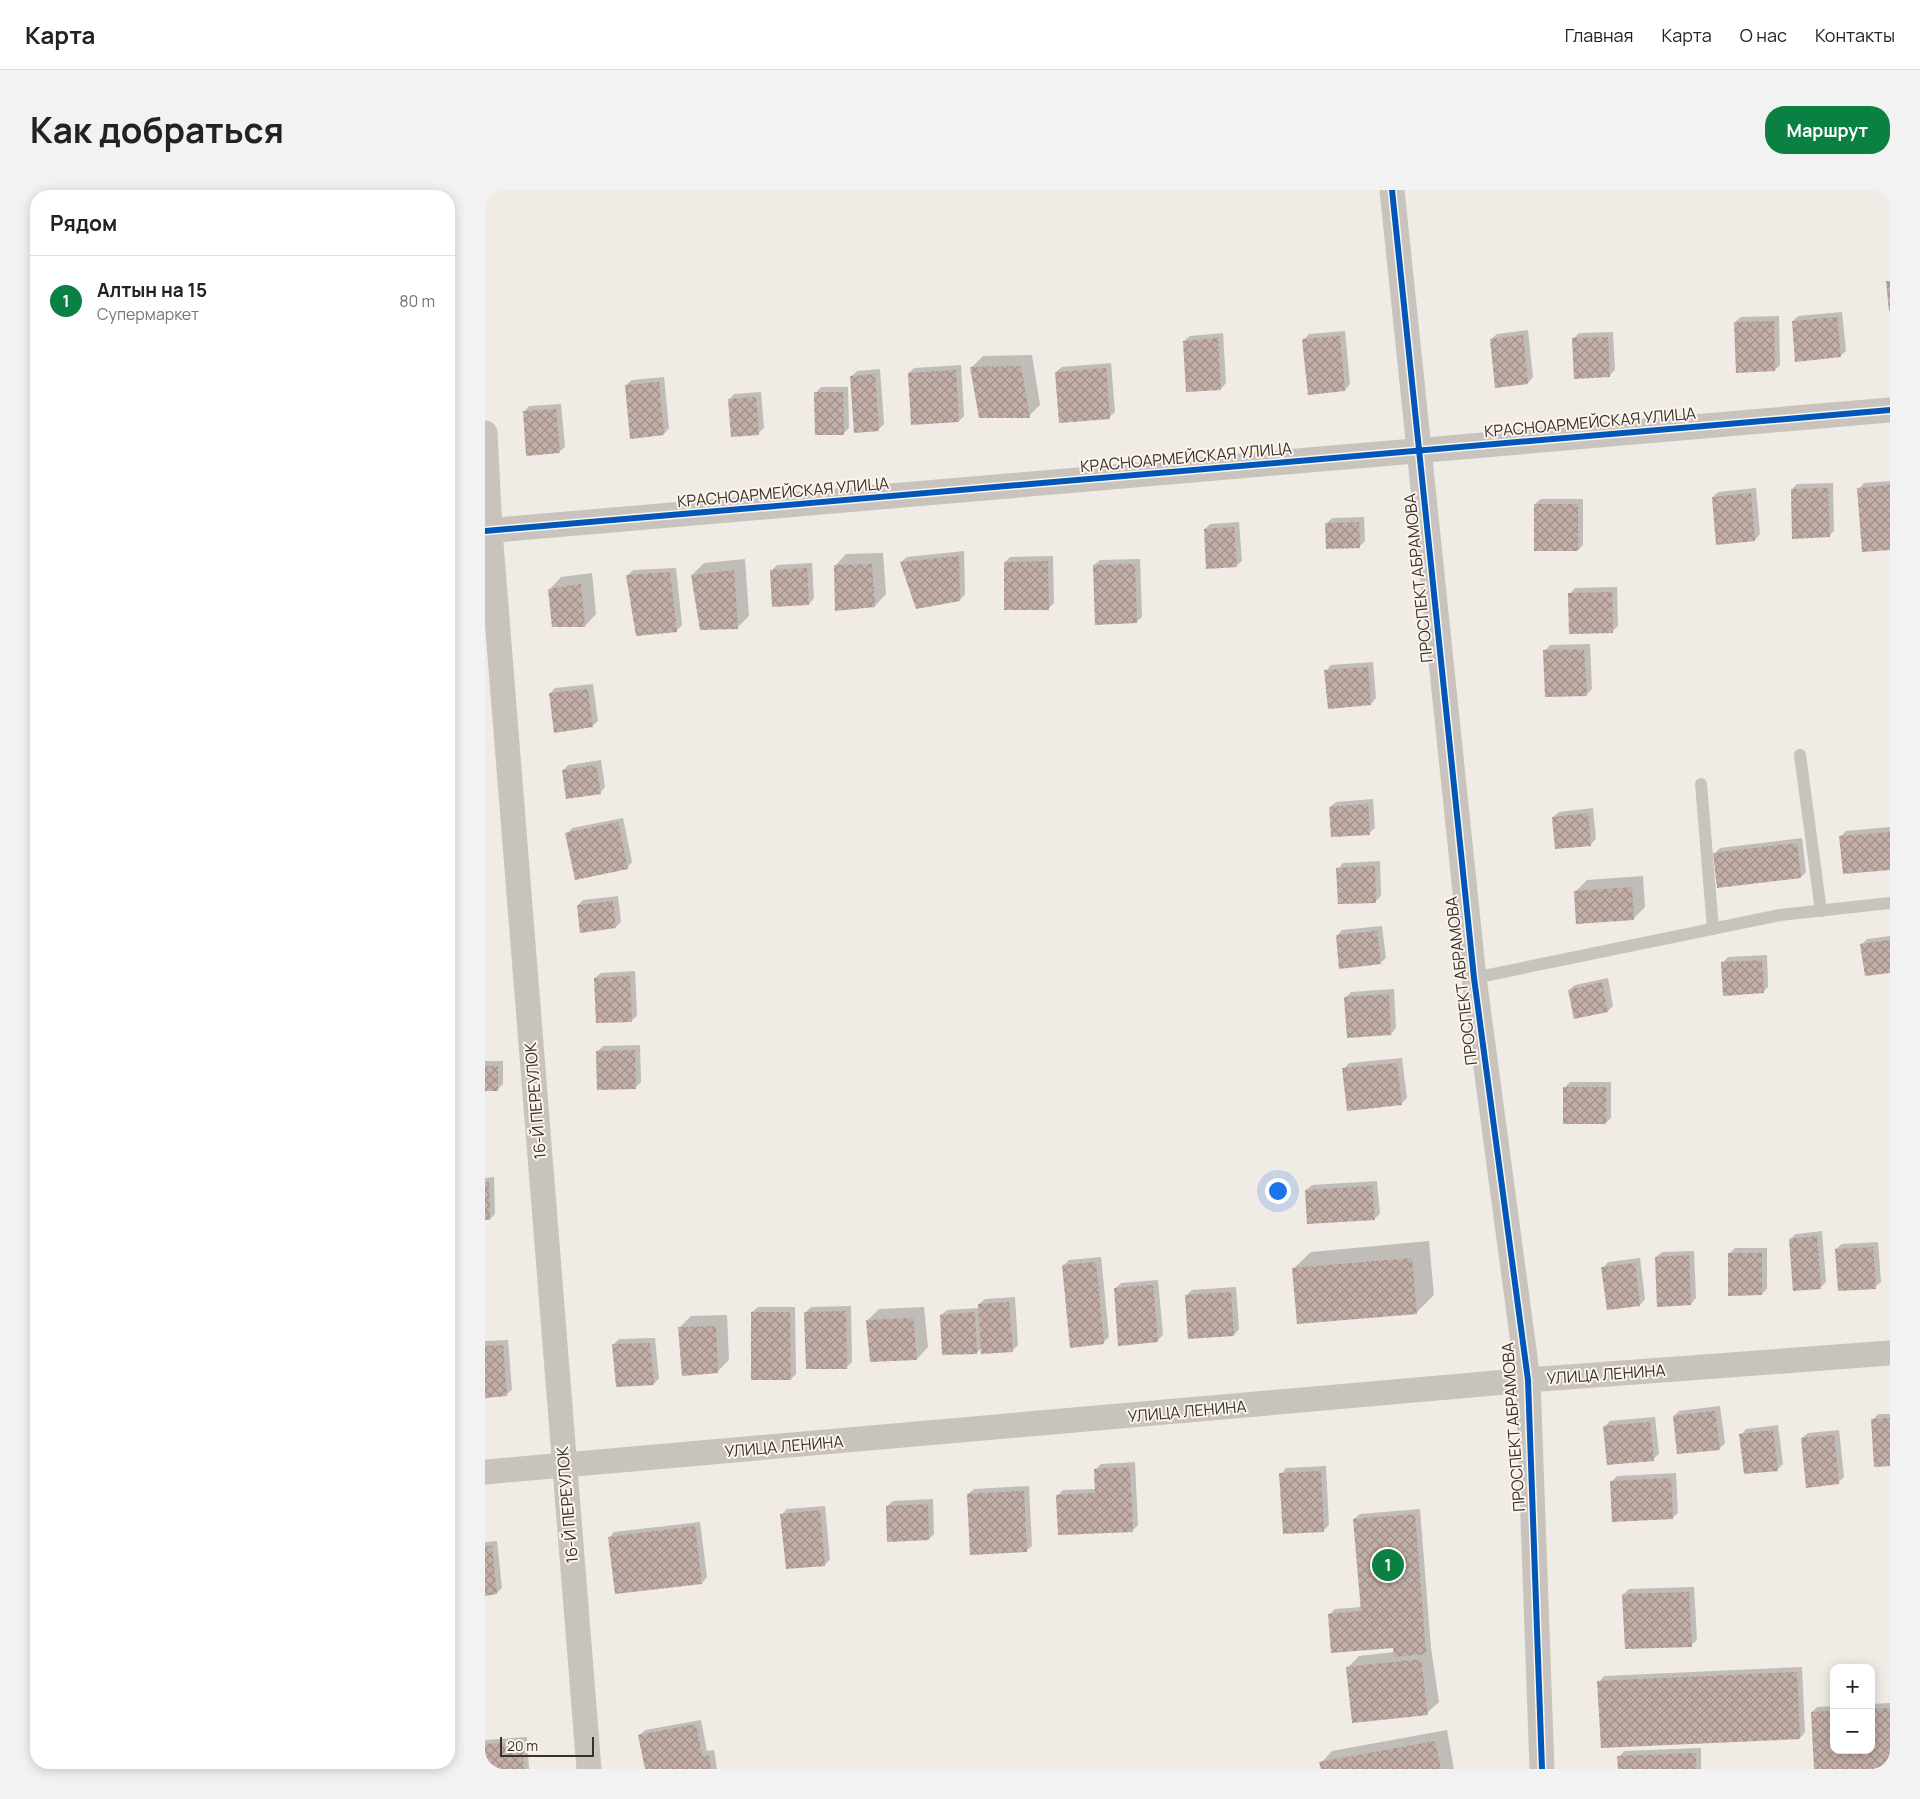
<!DOCTYPE html>
<html lang="ru">
<meta charset="utf-8">
<style>
body{margin:0;font-family:Manrope,sans-serif;background:#f2f2f2;color:#222}
.controls{position:absolute;right:15px;bottom:15px;display:grid;overflow:hidden;border-radius:10px;box-shadow:0 2px 12px #0003}
.controls button{width:45px;height:45px;display:grid;place-items:center;padding:0;border:0;border-bottom:1px solid #e0e0e0;background:#fff;color:#222;font:25px sans-serif}
.scale{position:absolute;left:15px;bottom:12px;width:94px;box-sizing:border-box;padding-left:5px;border:2px solid #3b302b;border-top:0;font-size:14px;line-height:18px;white-space:nowrap;color:#3b302b;-webkit-text-stroke:4px #fbf5ee;paint-order:stroke}
.you{position:absolute;left:792px;top:1000px;width:18px;height:18px;margin:-12px;border:4px solid #fff;border-radius:50%;background:#1a73e8;box-shadow:0 0 0 8px #1a73e833}
.badge{display:grid;place-items:center;width:32px;height:32px;border-radius:50%;background:#0b8043;color:#fff;font-size:16px;font-weight:700}
.pin{position:absolute;translate:-50% -50%;border:2px solid #fff;box-shadow:0 1px 5px #0006}
.list{margin:0;padding:0;list-style:none}
h2{display:flex;justify-content:space-between;align-items:center;height:65px;margin:0;padding:0 20px;font-size:21px}
h2 small{font-size:16px;font-weight:400;color:#767676}
.list li{display:grid;grid-template-columns:32px 1fr auto;gap:15px;align-items:center;box-sizing:border-box;height:90px;padding:0 20px;border-top:1px solid #e0e0e0}
.list b{display:block;font-size:19px;white-space:nowrap}
.list p{margin:0;font-size:16px;white-space:nowrap;color:#767676}
.list em{font-size:16px;font-style:normal;color:#767676}
.map{position:relative;flex:none;width:1405px;height:1579px;overflow:hidden;border-radius:20px}
header{display:flex;align-items:center;gap:30px;box-sizing:border-box;height:70px;padding:0 25px;background:#fff;border-bottom:1px solid #e0e0e0}
header strong{font-size:24px}
nav{display:flex;gap:28px;margin-inline-start:auto;font-size:18px}
.intro{display:flex;align-items:center;justify-content:space-between;box-sizing:border-box;height:120px;padding:0 30px}
h1{margin:0;font-size:35px}
.button{padding:12px 22px;border-radius:20px;background:#0b8043;color:#fff;font-size:18px;font-weight:700}
main{display:flex;gap:30px;padding:0 30px}
aside{flex:1;background:#fff;border-radius:20px;box-shadow:0 2px 12px #0003}
.map>svg:first-child{display:block}
</style>
<header>
<strong>Карта</strong>
<nav><a>Главная</a><a>Карта</a><a>О нас</a><a>Контакты</a></nav>
</header>
<div class="intro"><h1>Как добраться</h1><a class="button">Маршрут</a></div>
<main>
<aside>
<h2>Рядом<small></small></h2>
<ul class="list">
<li><span class="badge">1</span><div><b>Алтын на 15</b><p>Супермаркет</p></div><em>80 m</em></li>
</ul>
</aside>
<div class="map">
<svg width="1405" height="1579" viewBox="0 0 1405 1579">
<defs>
<pattern id="building-cross-hatch" width="8" height="8" patternUnits="userSpaceOnUse" patternTransform="scale(1.25)"><rect width="8" height="8" fill="#c3afa7"/><path d="M0 0l8 8M0 8l8-8" fill="none" stroke="#a08f88"/></pattern>
</defs>
<rect width="100%" height="100%" fill="#f0ebe5"/>
<!-- shadow -->
<g fill="#0003">
<path d="M1357 122 1361 161 1355 166 1308 131 1313 126Z"/>
<path d="M1294 126 1295 175 1290 180 1250 132 1256 127Z"/>
<path d="M1043 140 1048 187 1043 193 1006 149 1012 144Z"/>
<path d="M860 141 865 194 860 200 819 150 824 144Z"/>
<path d="M1128 142 1130 180 1124 186 1088 149 1094 143Z"/>
<path d="M738 143 741 193 736 199 699 151 705 146Z"/>
<path d="M547 165 555 215 544 226 487 177 498 166Z"/>
<path d="M626 173 630 222 624 227 571 182 577 177Z"/>
<path d="M476 175 479 226 474 231 424 183 429 178Z"/>
<path d="M395 179 399 234 393 240 367 186 372 181Z"/>
<path d="M179 187 184 238 179 244 141 195 147 190Z"/>
<path d="M336 197H363L364 238 359 243 331 203Z"/>
<path d="M276 202 279 238 273 243 244 210 249 204Z"/>
<path d="M76 214 80 257 74 262 39 222 44 216Z"/>
<path d="M1405 291V358L1374 299 1379 293Z"/>
<path d="M1348 293 1349 341 1344 346 1307 299 1312 294Z"/>
<path d="M1271 298 1275 344 1270 350 1228 307 1233 302Z"/>
<path d="M1056 309H1098V355L1093 360 1050 314Z"/>
<path d="M879 327 880 351 875 356 841 334 847 328Z"/>
<path d="M754 332 757 371 751 376 720 339 725 334Z"/>
<path d="M479 361 480 404 475 410 416 372 422 367Z"/>
<path d="M398 363 401 404 390 416 350 376 361 364Z"/>
<path d="M568 366 569 413 563 419 520 372 525 367Z"/>
<path d="M260 369 264 426 252 438 207 385 219 373Z"/>
<path d="M655 369 657 427 651 432 609 375 615 370Z"/>
<path d="M327 373 329 408 324 414 286 381 292 375Z"/>
<path d="M191 378 197 435 191 441 142 386 148 380Z"/>
<path d="M107 383 111 424 100 436 65 399 76 387Z"/>
<path d="M1132 397 1133 436 1128 441 1085 404 1090 398Z"/>
<path d="M1105 454 1107 499 1101 505 1060 461 1065 455Z"/>
<path d="M888 472 891 508 886 514 841 481 846 475Z"/>
<path d="M108 494 113 531 107 536 65 504 70 498Z"/>
<path d="M116 570 120 597 115 603 78 581 83 575Z"/>
<path d="M888 609 890 638 884 643 845 617 851 612Z"/>
<path d="M1108 618 1111 649 1105 655 1068 627 1074 622Z"/>
<path d="M138 628 147 672 142 678 82 644 87 638Z"/>
<path d="M1405 637V678L1355 647 1361 641Z"/>
<path d="M1317 648 1321 682 1316 687 1230 663 1235 658Z"/>
<path d="M895 671 896 706 891 711 853 679 858 673Z"/>
<path d="M1158 686 1160 717 1148 729 1091 701 1102 690Z"/>
<path d="M133 706 136 732 131 737 93 715 98 710Z"/>
<path d="M897 736 901 768 895 773 852 746 857 740Z"/>
<path d="M1405 746V782L1377 754 1382 749Z"/>
<path d="M1282 765 1283 797 1278 802 1238 772 1243 767Z"/>
<path d="M150 781 152 826 146 831 110 788 116 783Z"/>
<path d="M1123 788 1128 816 1123 821 1084 800 1090 795Z"/>
<path d="M909 799 911 838 906 844 861 807 866 802Z"/>
<path d="M155 855 156 892 151 897 112 862 118 856Z"/>
<path d="M917 868 922 908 916 914 859 879 864 873Z"/>
<path d="M0 871H18V894L13 899H0Z"/>
<path d="M1085 892H1126V928L1121 933 1080 897Z"/>
<path d="M9 987 10 1024 5 1029H0V988Z"/>
<path d="M892 991 895 1024 889 1029 821 1000 827 995Z"/>
<path d="M1337 1041 1341 1092 1335 1098 1305 1049 1311 1044Z"/>
<path d="M944 1051 949 1105 932 1122 808 1079 826 1062Z"/>
<path d="M1393 1052 1396 1092 1390 1097 1351 1059 1357 1054Z"/>
<path d="M1250 1058H1282V1099L1277 1104 1244 1064Z"/>
<path d="M1209 1061 1211 1108 1206 1114 1171 1067 1177 1062Z"/>
<path d="M616 1067 624 1147 618 1153 578 1076 584 1070Z"/>
<path d="M1155 1068 1160 1109 1155 1115 1118 1078 1123 1072Z"/>
<path d="M673 1090 678 1145 672 1151 630 1099 636 1093Z"/>
<path d="M751 1097 754 1139 749 1145 701 1106 707 1100Z"/>
<path d="M530 1107 533 1155 527 1161 497 1157 492 1163 456 1125 462 1120 494 1118V1114L500 1109Z"/>
<path d="M366 1116 367 1172 361 1178 321 1122 326 1117Z"/>
<path d="M273 1117H310L311 1184 306 1189 267 1122Z"/>
<path d="M439 1117 443 1157 432 1169 383 1130 394 1119Z"/>
<path d="M242 1125 244 1170 232 1182 194 1138 206 1126Z"/>
<path d="M170 1148 174 1188 169 1194 128 1155 134 1149Z"/>
<path d="M23 1150 27 1200 21 1205 0 1207V1151Z"/>
<path d="M1235 1216 1240 1253 1234 1259 1189 1226 1194 1221Z"/>
<path d="M1393 1224H1405V1275L1388 1230Z"/>
<path d="M1170 1227 1174 1264 1168 1269 1119 1237 1125 1231Z"/>
<path d="M1293 1235 1298 1274 1293 1279 1256 1245 1261 1239Z"/>
<path d="M1354 1240 1359 1287 1353 1293 1317 1248 1323 1243Z"/>
<path d="M650 1272 653 1335 647 1341 572 1306 578 1300 611 1299 610 1280 616 1274Z"/>
<path d="M841 1276 844 1335 838 1341 796 1284 801 1278Z"/>
<path d="M1191 1283 1193 1323 1187 1328 1126 1292 1132 1286Z"/>
<path d="M544 1296 547 1356 541 1361 483 1304 489 1299Z"/>
<path d="M448 1309 449 1344 444 1349 402 1316 408 1311Z"/>
<path d="M340 1316 345 1369 340 1375 297 1324 302 1319Z"/>
<path d="M935 1319 946 1458 954 1512 942 1523 862 1478 874 1466 909 1462V1457L844 1425 850 1419 876 1417 869 1329 875 1324Z"/>
<path d="M215 1332 222 1387 217 1393 124 1348 129 1342Z"/>
<path d="M12 1351 17 1398 12 1403 0 1404V1352Z"/>
<path d="M1209 1397 1212 1450 1206 1455 1138 1405 1144 1399Z"/>
<path d="M1317 1477 1320 1542 1315 1548 1114 1492 1119 1486Z"/>
<path d="M1405 1513V1579H1330L1327 1522 1332 1517 1349 1516V1560H1386V1514Z"/>
<path d="M216 1530 222 1561 229 1560 232 1579H161L155 1545 160 1540Z"/>
<path d="M962 1540 969 1579H837L836 1573 847 1561Z"/>
<path d="M42 1547 44 1579H0V1550Z"/>
<path d="M1216 1558V1579H1134V1567L1139 1561Z"/>
</g>
<!-- building -->
<g fill="url(#building-cross-hatch)">
<path d="M1401 91H1405V121H1404Z"/>
<path d="M1352 127 1356 167 1310 172 1307 131Z"/>
<path d="M1289 131 1290 181 1251 183 1249 132Z"/>
<path d="M1038 145 1043 194 1010 198 1005 149Z"/>
<path d="M855 146 860 201 823 205 817 149Z"/>
<path d="M1123 147 1125 187 1089 189 1087 148Z"/>
<path d="M733 148 736 200 701 202 698 151Z"/>
<path d="M536 176 545 228H494L485 177Z"/>
<path d="M621 178 625 229 574 233 570 182Z"/>
<path d="M471 180 474 232 426 235 423 183Z"/>
<path d="M390 184 394 241 369 243 365 186Z"/>
<path d="M174 192 179 245 145 249 140 195Z"/>
<path d="M329 202H358L359 245H330Z"/>
<path d="M271 207 274 245 246 247 243 209Z"/>
<path d="M71 219 75 263 41 266 38 221Z"/>
<path d="M1405 295V360L1377 362 1372 298Z"/>
<path d="M1343 298 1345 347 1307 349 1306 299Z"/>
<path d="M1266 303 1270 351 1231 355 1227 307Z"/>
<rect x="1049" y="314" width="44" height="47"/>
<path d="M874 332 875 358 841 359 840 333Z"/>
<path d="M749 337 752 377 721 379 719 339Z"/>
<path d="M474 366 475 411 431 419 415 372Z"/>
<path d="M563 371 564 420H519V372Z"/>
<path d="M387 374 390 417 350 421 349 375Z"/>
<path d="M650 374 652 433 610 435 608 375Z"/>
<path d="M322 378 324 415 287 417 285 380Z"/>
<path d="M249 380 253 439 215 440 206 385Z"/>
<path d="M185 382 192 442 151 446 141 385Z"/>
<path d="M96 394 100 437H67L63 399Z"/>
<path d="M1127 402 1128 443 1084 444 1083 403Z"/>
<path d="M1099 459 1102 506 1060 507 1058 460Z"/>
<path d="M883 477 886 515 843 519 839 480Z"/>
<path d="M103 499 108 537 69 543 64 503Z"/>
<path d="M111 575 116 604 81 609 77 580Z"/>
<path d="M883 614 885 645 846 647 844 617Z"/>
<path d="M1103 623 1106 656 1070 659 1067 627Z"/>
<path d="M133 632 143 679 90 690 80 643Z"/>
<path d="M1405 642V680L1358 684 1354 646Z"/>
<path d="M1312 653 1316 688 1232 698 1228 663Z"/>
<path d="M890 676 891 713 853 714 851 678Z"/>
<path d="M1147 697 1149 730 1091 734 1089 701Z"/>
<path d="M128 711 131 738 95 743 92 715Z"/>
<path d="M892 741 896 774 854 779 851 745Z"/>
<path d="M1405 750V783L1380 786 1375 754Z"/>
<path d="M1277 770 1279 803 1238 806 1236 772Z"/>
<path d="M145 786 147 832 111 833 109 788Z"/>
<path d="M1117 792 1123 822 1089 829 1083 800Z"/>
<path d="M904 804 906 845 862 848 859 807Z"/>
<path d="M150 860 151 899 112 900 111 861Z"/>
<path d="M912 873 917 915 862 921 857 878Z"/>
<rect x="0" y="876" width="13" height="25"/>
<rect x="1078" y="897" width="43" height="37"/>
<path d="M0 992H4L5 1030H0Z"/>
<path d="M887 996 890 1030 822 1034 820 1000Z"/>
<path d="M1332 1046 1336 1099 1308 1101 1304 1049Z"/>
<path d="M1388 1057 1391 1099 1353 1101 1350 1059Z"/>
<path d="M1243 1063H1277V1105L1243 1106Z"/>
<path d="M1204 1065 1206 1115 1172 1117 1170 1067Z"/>
<path d="M927 1068 932 1124 812 1134 807 1078Z"/>
<path d="M611 1072 619 1154 585 1158 577 1075Z"/>
<path d="M1150 1073 1155 1116 1122 1120 1116 1077Z"/>
<path d="M668 1095 673 1152 633 1156 629 1098Z"/>
<path d="M746 1102 749 1146 703 1149 700 1105Z"/>
<path d="M524 1112 528 1162 496 1164 493 1114Z"/>
<path d="M361 1121 362 1179H321L319 1122Z"/>
<path d="M266 1122H305L306 1190H266Z"/>
<path d="M490 1122 492 1164 457 1165 455 1125Z"/>
<path d="M428 1128 432 1170 385 1172 381 1130Z"/>
<path d="M231 1136 233 1183 197 1186 193 1137Z"/>
<path d="M165 1153 169 1195 131 1197 127 1154Z"/>
<path d="M18 1155 22 1206 0 1208V1156Z"/>
<path d="M1230 1221 1235 1260 1192 1264 1188 1226Z"/>
<path d="M1405 1228V1276L1389 1277 1386 1229Z"/>
<path d="M1165 1232 1169 1271 1122 1275 1118 1236Z"/>
<path d="M1288 1240 1293 1281 1259 1284 1254 1244Z"/>
<path d="M1349 1245 1354 1294 1321 1298 1316 1248Z"/>
<path d="M645 1277 648 1342 573 1345 571 1305 610 1303 609 1279Z"/>
<path d="M836 1281 839 1342 798 1344 794 1283Z"/>
<path d="M1186 1288 1188 1329 1127 1332 1125 1291Z"/>
<path d="M539 1301 542 1362 485 1365 482 1304Z"/>
<path d="M443 1314 444 1350 402 1352 401 1316Z"/>
<path d="M335 1320 340 1376 301 1379 295 1324Z"/>
<path d="M930 1324 941 1464 909 1467 908 1458 846 1463 843 1424 876 1421 868 1329Z"/>
<path d="M210 1336 217 1394 130 1404 123 1347Z"/>
<path d="M0 1356H7L12 1404 0 1406Z"/>
<path d="M1204 1402 1207 1457 1140 1459 1137 1404Z"/>
<path d="M936 1469 943 1525 867 1533 861 1477Z"/>
<path d="M1312 1482 1315 1549 1116 1558 1112 1491Z"/>
<path d="M1405 1518V1579H1329L1326 1522 1349 1521V1560H1386V1519Z"/>
<path d="M211 1534 217 1566 224 1565 226 1579H160L153 1545Z"/>
<path d="M950 1551 956 1579H836L834 1572Z"/>
<path d="M37 1552 39 1579H0V1554Z"/>
<path d="M1211 1563V1579H1133L1132 1566Z"/>
</g>
<g fill="none" stroke-linecap="round" stroke-linejoin="round">
<!-- lane -->
<g stroke="#c9c3be" stroke-width="12">
<path d="M1315 565 1336 721"/>
<path d="M1216 594 1228 739"/>
<path d="M989 788 1295 725 1405 713"/>
</g>
<!-- street -->
<g stroke="#c9c3be" stroke-width="25">
<path d="M907 0 989 788 1043 1190 1057 1579"/>
<path d="M0 243 5 341 104 1579"/>
<path d="M0 341 1405 220"/>
<path d="M0 1282 1043 1190 1405 1163"/>
</g>
<!-- cycleway casing -->
<g stroke="#fbf5ee" stroke-width="9">
<g id="cycleway">
<path d="M907 0 989 788 1043 1190 1057 1579"/>
<path d="M0 341 1405 220"/>
</g>
</g>
<!-- cycleway -->
<use href="#cycleway" stroke="#0057b8" stroke-width="6"/>
</g>
<g text-anchor="middle" stroke-width="4" stroke-linejoin="round" paint-order="stroke">
<!-- street labels -->
<g font-size="16" fill="#3b302b" stroke="#fbf5ee">
<text transform="translate(1105 232) rotate(-5)" y="6">КРАСНОАРМЕЙСКАЯ УЛИЦА</text>
<text transform="translate(701 267) rotate(-5)" y="6">КРАСНОАРМЕЙСКАЯ УЛИЦА</text>
<text transform="translate(298 302) rotate(-5)" y="6">КРАСНОАРМЕЙСКАЯ УЛИЦА</text>
<text transform="translate(933 388) rotate(-96)" y="6">ПРОСПЕКТ АБРАМОВА</text>
<text transform="translate(976 791) rotate(-97)" y="6">ПРОСПЕКТ АБРАМОВА</text>
<text transform="translate(50 911) rotate(-95)" y="6">16-Й ПЕРЕУЛОК</text>
<text transform="translate(1121 1184) rotate(-4)" y="6">УЛИЦА ЛЕНИНА</text>
<text transform="translate(702 1221) rotate(-5)" y="6">УЛИЦА ЛЕНИНА</text>
<text transform="translate(1028 1237) rotate(-94)" y="6">ПРОСПЕКТ АБРАМОВА</text>
<text transform="translate(299 1256) rotate(-5)" y="6">УЛИЦА ЛЕНИНА</text>
<text transform="translate(82 1315) rotate(-95)" y="6">16-Й ПЕРЕУЛОК</text>
</g>
</g>
</svg>
<div class="controls">
<button>+</button>
<button>−</button>
</div>
<div class="scale">20 m</div>
<div class="you"></div>
<div class="pin badge" style="left:903px;top:1375px">1</div>
</div>
</main>
